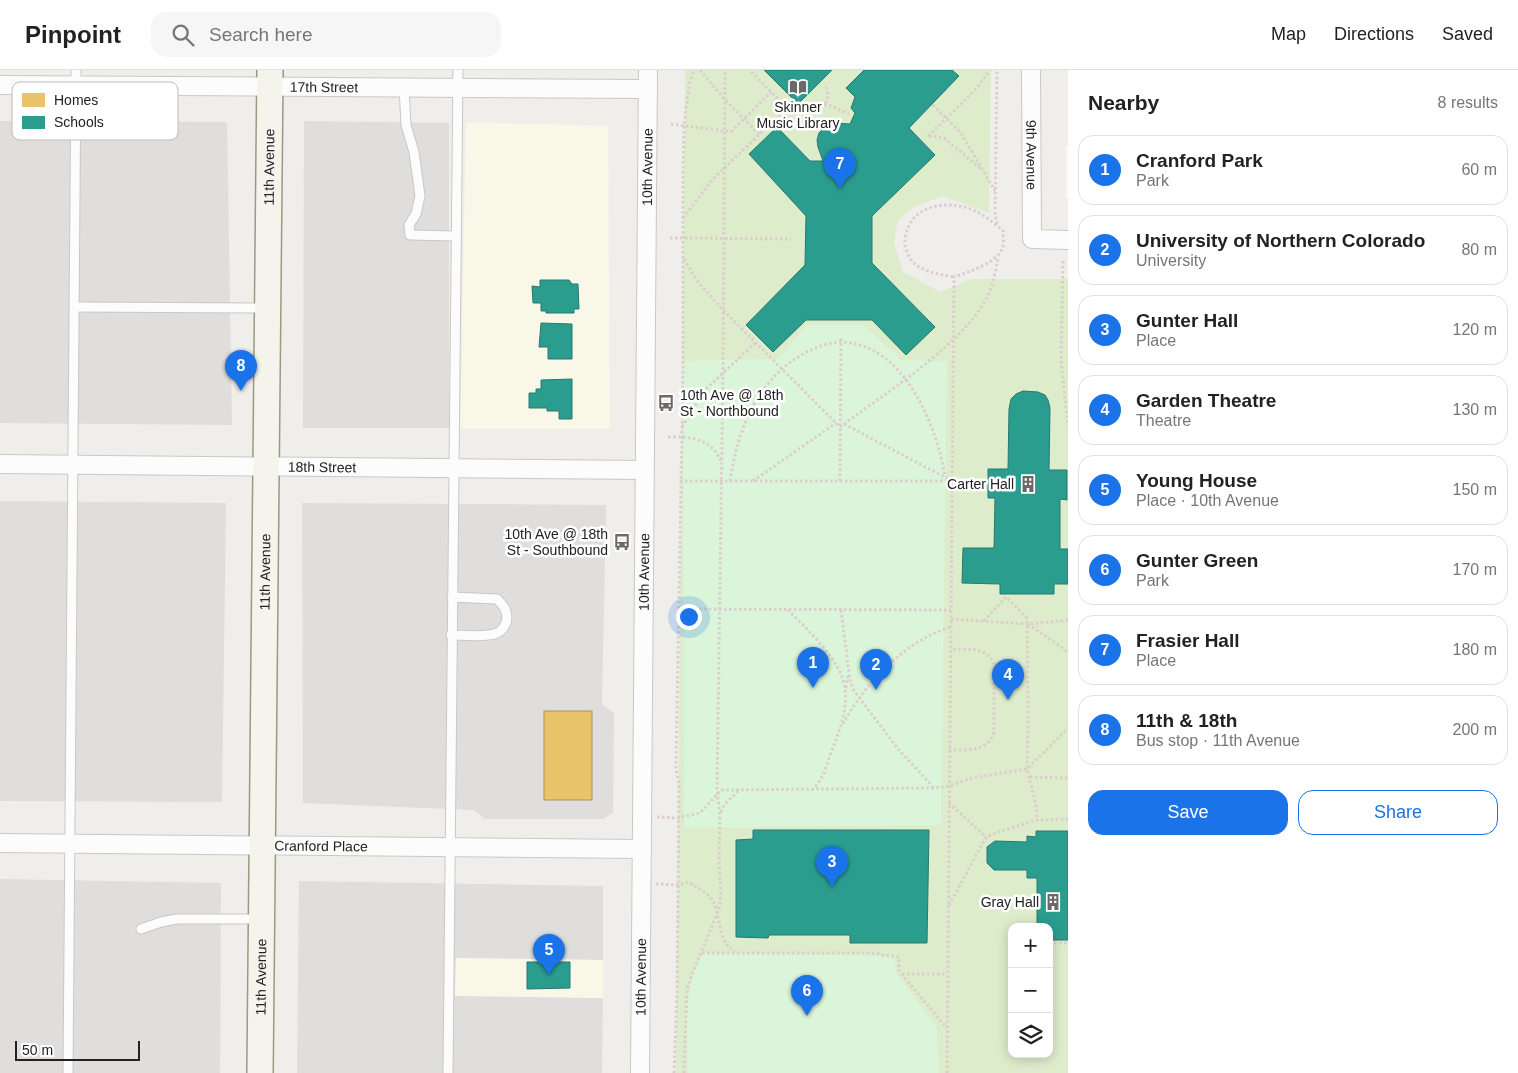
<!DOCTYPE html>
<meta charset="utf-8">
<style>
body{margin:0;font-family:Helvetica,sans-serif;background:#f6f6f6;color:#222}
.controls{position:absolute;right:15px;bottom:15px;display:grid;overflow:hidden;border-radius:10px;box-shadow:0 2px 12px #0003}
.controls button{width:45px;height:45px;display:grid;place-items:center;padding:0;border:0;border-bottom:1px solid #e0e0e0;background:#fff;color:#222;font:25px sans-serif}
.scale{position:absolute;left:15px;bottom:12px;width:125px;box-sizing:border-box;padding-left:5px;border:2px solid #222;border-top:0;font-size:14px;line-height:18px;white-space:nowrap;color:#222;-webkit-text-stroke:4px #fff;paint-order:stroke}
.you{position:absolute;left:688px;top:546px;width:18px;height:18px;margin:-12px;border:4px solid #fff;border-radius:50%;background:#1a73e8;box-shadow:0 0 0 8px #1a73e833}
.badge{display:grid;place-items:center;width:32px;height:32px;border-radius:50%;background:#1a73e8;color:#fff;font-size:16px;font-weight:700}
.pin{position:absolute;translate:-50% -41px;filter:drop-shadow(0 1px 2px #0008)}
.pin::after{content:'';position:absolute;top:26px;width:18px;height:15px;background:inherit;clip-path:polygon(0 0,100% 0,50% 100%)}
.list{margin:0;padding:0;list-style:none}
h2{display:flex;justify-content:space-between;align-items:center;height:65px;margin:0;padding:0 20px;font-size:21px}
h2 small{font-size:16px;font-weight:400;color:#767676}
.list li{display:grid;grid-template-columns:32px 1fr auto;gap:15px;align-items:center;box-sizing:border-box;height:70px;margin:0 10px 10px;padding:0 10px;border:1px solid #e0e0e0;border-radius:15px}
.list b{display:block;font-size:19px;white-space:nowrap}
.list p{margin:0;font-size:16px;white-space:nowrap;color:#767676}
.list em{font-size:16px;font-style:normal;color:#767676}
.actions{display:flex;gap:10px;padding:15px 20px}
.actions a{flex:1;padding:11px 0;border:1px solid #1a73e8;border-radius:15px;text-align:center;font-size:18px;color:#1a73e8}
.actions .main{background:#1a73e8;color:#fff}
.icon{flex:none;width:28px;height:28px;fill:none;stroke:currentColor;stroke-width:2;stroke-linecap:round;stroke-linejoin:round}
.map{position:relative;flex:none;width:1068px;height:1003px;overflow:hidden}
header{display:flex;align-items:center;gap:30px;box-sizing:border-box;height:70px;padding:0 25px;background:#fff;border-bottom:1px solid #e0e0e0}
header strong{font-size:24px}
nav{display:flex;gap:28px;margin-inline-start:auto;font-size:18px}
.search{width:350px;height:45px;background:#f6f6f6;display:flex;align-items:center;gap:12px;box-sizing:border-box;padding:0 18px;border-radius:15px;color:#767676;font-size:19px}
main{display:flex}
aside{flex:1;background:#fff}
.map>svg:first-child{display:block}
</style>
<header>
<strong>Pinpoint</strong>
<div class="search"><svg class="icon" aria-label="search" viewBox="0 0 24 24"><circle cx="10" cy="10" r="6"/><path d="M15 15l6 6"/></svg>Search here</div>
<nav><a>Map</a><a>Directions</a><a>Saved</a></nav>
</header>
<main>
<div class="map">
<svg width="1068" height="1003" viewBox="0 0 1068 1003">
<rect width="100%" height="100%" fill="#f0eeeb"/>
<!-- residential -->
<g fill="#dfdedc">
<path d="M0 51 227 52 232 355 0 353Z"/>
<path d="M304 51 449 53V358H303Z"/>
<path d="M0 431 226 433 222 732 0 731Z"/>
<path d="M302 433 606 435 602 634 614 643 613 743 603 749H485L474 740 303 733Z"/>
<path d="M0 809 221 813 220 1003H0Z"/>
<path d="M299 811 603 816V890L456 888 455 925 603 928 602 1003H297Z"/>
</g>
<!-- education -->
<g fill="#f8f7e8">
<path d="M466 52 608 56 610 359H460Z"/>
<rect x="1065" y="76" width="3" height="52"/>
<path d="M456 888 603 890V928L455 926Z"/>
</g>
<!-- grass -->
<path fill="#ddeccb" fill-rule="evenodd" d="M685 0H991L989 143 943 126 914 137 898 150 894 172 903 202 941 222 970 209H1068V1003H676ZM1012 857H1049V984H1012Z"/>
<!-- park -->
<g fill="#daf5da">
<path d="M807 255H863L902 290 947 291 941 755 684 758 683 291 778 289Z"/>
<path d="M702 883 894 886 896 903 937 958 939 1003H688L686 934 695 899Z"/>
</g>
<!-- homes -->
<rect fill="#e9c46a" stroke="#ad9354" x="544" y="641" width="48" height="89"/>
<!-- schools -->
<g fill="#2a9d8f" stroke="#28786e">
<path d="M764 0H832L798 34Z"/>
<path d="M864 0H952L959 6 909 58 935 85 872 146V193L935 257 906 285 872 250H806L773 282 746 255 805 195 806 146 749 84 777 57 810 91H823L818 77 817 70 819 63 825 57 832 53 850 54 855 43 851 38 855 27 846 18Z"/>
<path d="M540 210H569L572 214H578L579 239H574V243H546V241H541V233H533L532 216 540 217Z"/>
<path d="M541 253 572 254V289H548V277H539Z"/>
<path d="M572 309V349H559V341H547V338H529V323H536V319H541V310Z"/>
<path d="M1023 321 1038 322 1045 325 1048 330 1050 338 1049 400H1067V430L1060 429V479H1068V514H1054V524H1000V514L962 513 963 478H994L995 428H988V399H1008L1009 339 1011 329 1016 324Z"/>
<path d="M753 760H929L927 873H850V865H769L768 868 736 867V770L753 769Z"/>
<path d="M1036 761H1068V870H1049V857H1037V808H1027V800H994L987 793V777L995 771 1027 772V766L1036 767Z"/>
<path d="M527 892H570V918L527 919Z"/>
</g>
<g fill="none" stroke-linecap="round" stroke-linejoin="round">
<!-- service casing -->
<g stroke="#c9c8c7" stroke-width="11">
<g id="service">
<path d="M404 17 406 55 414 82 420 126 416 144 409 155 410 165 455 166"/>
<path d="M75 237 267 238"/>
<path d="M451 565C463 565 490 568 499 562 503 560 504 556 506 553 509 542 504 536 497 529L452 527"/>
<path d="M141 859 161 852 177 849H259"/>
<path d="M68 1003 76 0"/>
<path d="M448 1003 458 0"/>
</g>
</g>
<!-- minor casing -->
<g stroke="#c9c8c7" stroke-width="20">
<g id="minor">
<path id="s1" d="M1031 0 1032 169 1068 170"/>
<path id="s2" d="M0 15 648 19"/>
<path id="s3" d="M0 394 644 400"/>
<path id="s4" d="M0 773 642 779"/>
<path id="s5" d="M640 1003 648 0"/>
</g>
</g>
<!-- secondary casing -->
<g stroke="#999a82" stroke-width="28">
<g id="secondary">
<path id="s6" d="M260 1003 270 0"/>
</g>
</g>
<!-- path -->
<g stroke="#dccecd" stroke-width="3" stroke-dasharray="2.5 2.5" stroke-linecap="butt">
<path d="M700 0 725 30 759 64"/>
<path d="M824 35 831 36 849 44"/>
<path d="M933 35 961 63 995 121"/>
<path d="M787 38C804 45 838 40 825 14"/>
<path d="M671 54 725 61H732L771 22"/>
<path d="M928 66 976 19 990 0"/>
<path d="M929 66 944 68 981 99"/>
<path d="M683 148 713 109 787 38 749 0"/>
<path d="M997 154 995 144 997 0"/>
<path d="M670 168 791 169"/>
<path d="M684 189 698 212 723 240 840 357C884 324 961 276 987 228 993 215 996 201 998 187"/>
<path d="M1063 191 1061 290 1068 356"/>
<path d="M844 354 952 411"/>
<path d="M682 357 705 320 755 273"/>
<path d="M668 367C691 366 711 369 721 391"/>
<path d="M680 411H983"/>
<path d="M730 411C738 358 758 306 809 281 819 276 831 272 842 272 904 274 937 356 945 407"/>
<path d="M753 411 836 353"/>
<path d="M840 411 841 266"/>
<path d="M679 539 951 540"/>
<path d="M788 540C806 558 838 588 844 613 849 634 841 658 833 677 828 690 824 709 813 719"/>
<path d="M841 540 850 610 854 621 899 680 934 718"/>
<path d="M951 549 1027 554 1068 550"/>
<path d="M984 551 1006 527 1027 548 1028 650 1027 699 1036 735 1037 750"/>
<path d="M1028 554 1068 582"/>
<path d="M846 618 848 604"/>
<path d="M843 654C864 614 906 570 951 557"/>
<path d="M949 680C966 680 989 682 994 662V594C986 576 967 579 950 580"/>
<path d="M1030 707 1068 708"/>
<path d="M949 733 986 767"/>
<path d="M721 742 724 735 739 720"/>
<path d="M657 747 678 748 700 743 721 720 935 718 949 716 972 708 1027 699 1068 658"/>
<path d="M656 814 678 815 689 812C697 817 705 821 711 828 723 844 715 872 735 881"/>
<path d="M949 835 986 767 998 762 1037 750 1068 749"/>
<path d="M1049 873H1068"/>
<path d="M702 883H877L881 885 899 887V900L903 906 947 958"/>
<path d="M902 904H947"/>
<path d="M674 1003 677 927 679 713 676 699 683 302V107L684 56 689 15 694 0"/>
<path d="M684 1003 687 920 691 907 719 839 721 824 719 790 720 745 717 720 723 303 725 0"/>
<path d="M947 1003 954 207C968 202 998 193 1003 177 1004 173 1003 166 1003 161 993 152 981 142 968 138 941 130 909 137 905 169 904 176 908 188 914 193 925 203 940 204 954 207"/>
</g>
<!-- service -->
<use href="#service" stroke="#fdfcfc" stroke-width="9"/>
<!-- minor -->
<use href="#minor" stroke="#fdfcfc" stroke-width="18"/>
<!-- secondary -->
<use href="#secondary" stroke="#f4f4ed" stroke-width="25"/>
</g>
<!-- icons -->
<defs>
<g id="library-bare" transform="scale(1.35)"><path d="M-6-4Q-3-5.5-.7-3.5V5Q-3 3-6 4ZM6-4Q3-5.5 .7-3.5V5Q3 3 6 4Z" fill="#6a6968" stroke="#fff" stroke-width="2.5" paint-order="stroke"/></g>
<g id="bus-bare" transform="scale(1.35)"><path d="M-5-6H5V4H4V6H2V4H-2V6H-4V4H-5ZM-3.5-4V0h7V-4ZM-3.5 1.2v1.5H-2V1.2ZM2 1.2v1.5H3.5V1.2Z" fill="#6a6968" stroke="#fff" stroke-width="2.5" paint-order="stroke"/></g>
<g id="building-bare" transform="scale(1.35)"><path d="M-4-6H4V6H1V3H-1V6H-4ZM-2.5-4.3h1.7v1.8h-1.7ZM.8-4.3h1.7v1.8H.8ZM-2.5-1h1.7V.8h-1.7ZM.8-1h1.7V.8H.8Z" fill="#6a6968" stroke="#fff" stroke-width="2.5" paint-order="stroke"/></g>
</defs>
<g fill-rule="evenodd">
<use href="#library-bare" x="798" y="17"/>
<use href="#bus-bare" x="666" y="333"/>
<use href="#building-bare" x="1028" y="414"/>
<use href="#bus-bare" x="622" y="472"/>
<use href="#building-bare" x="1053" y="832"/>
</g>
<g text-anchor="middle" stroke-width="5" stroke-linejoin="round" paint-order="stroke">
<!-- street labels -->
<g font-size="14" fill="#222" stroke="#fff">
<text dy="5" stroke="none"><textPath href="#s2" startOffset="324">17th Street</textPath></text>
<text dy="5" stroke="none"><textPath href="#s1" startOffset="85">9th Avenue</textPath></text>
<text dy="5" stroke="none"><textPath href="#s6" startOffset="906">11th Avenue</textPath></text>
<text dy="5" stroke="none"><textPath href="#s5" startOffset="906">10th Avenue</textPath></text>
<text dy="5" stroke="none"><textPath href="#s3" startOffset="322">18th Street</textPath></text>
<text dy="5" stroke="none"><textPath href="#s5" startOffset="501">10th Avenue</textPath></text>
<text dy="5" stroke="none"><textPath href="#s6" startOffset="501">11th Avenue</textPath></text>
<text dy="5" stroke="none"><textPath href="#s4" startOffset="321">Cranford Place</textPath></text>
<text dy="5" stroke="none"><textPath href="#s6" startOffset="96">11th Avenue</textPath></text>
<text dy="5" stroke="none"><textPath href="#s5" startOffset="96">10th Avenue</textPath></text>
</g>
<!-- poi labels -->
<g font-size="14" fill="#222" stroke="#fff" text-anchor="end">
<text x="798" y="42" text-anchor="middle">Skinner<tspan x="798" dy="16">Music Library</tspan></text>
<text x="680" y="330" text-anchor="start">10th Ave @ 18th<tspan x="680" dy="16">St - Northbound</tspan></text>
<text x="1014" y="419">Carter Hall</text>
<text x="608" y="469">10th Ave @ 18th<tspan x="608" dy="16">St - Southbound</tspan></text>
<text x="1039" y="837">Gray Hall</text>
</g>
</g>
<!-- legend -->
<rect x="12" y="12" width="166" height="58" rx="8" fill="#fff" stroke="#bdbdbd" stroke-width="1"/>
<rect x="22" y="23" width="23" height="14" fill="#e9c46a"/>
<rect x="22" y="46" width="23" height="13" fill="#2a9d8f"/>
<g font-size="14" fill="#222">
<text x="54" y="35">Homes</text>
<text x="54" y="57">Schools</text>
</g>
</svg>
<div class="controls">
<button>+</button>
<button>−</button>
<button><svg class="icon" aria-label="layers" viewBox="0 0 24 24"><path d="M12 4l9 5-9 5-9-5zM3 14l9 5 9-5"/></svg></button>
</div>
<div class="scale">50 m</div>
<div class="you"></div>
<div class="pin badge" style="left:813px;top:618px">1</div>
<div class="pin badge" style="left:876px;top:620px">2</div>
<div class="pin badge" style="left:832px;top:817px">3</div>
<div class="pin badge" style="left:1008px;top:630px">4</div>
<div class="pin badge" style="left:549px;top:905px">5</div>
<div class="pin badge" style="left:807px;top:946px">6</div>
<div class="pin badge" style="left:840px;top:119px">7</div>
<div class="pin badge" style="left:241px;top:321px">8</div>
</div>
<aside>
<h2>Nearby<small>8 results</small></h2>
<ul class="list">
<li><span class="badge">1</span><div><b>Cranford Park</b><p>Park</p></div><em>60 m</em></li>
<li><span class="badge">2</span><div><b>University of Northern Colorado</b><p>University</p></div><em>80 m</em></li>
<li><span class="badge">3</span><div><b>Gunter Hall</b><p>Place</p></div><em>120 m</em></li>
<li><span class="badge">4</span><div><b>Garden Theatre</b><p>Theatre</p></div><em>130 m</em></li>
<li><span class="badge">5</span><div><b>Young House</b><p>Place · 10th Avenue</p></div><em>150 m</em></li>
<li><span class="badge">6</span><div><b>Gunter Green</b><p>Park</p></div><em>170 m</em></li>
<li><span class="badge">7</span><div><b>Frasier Hall</b><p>Place</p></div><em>180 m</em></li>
<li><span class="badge">8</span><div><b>11th &amp; 18th</b><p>Bus stop · 11th Avenue</p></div><em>200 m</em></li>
</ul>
<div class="actions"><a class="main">Save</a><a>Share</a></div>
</aside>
</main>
